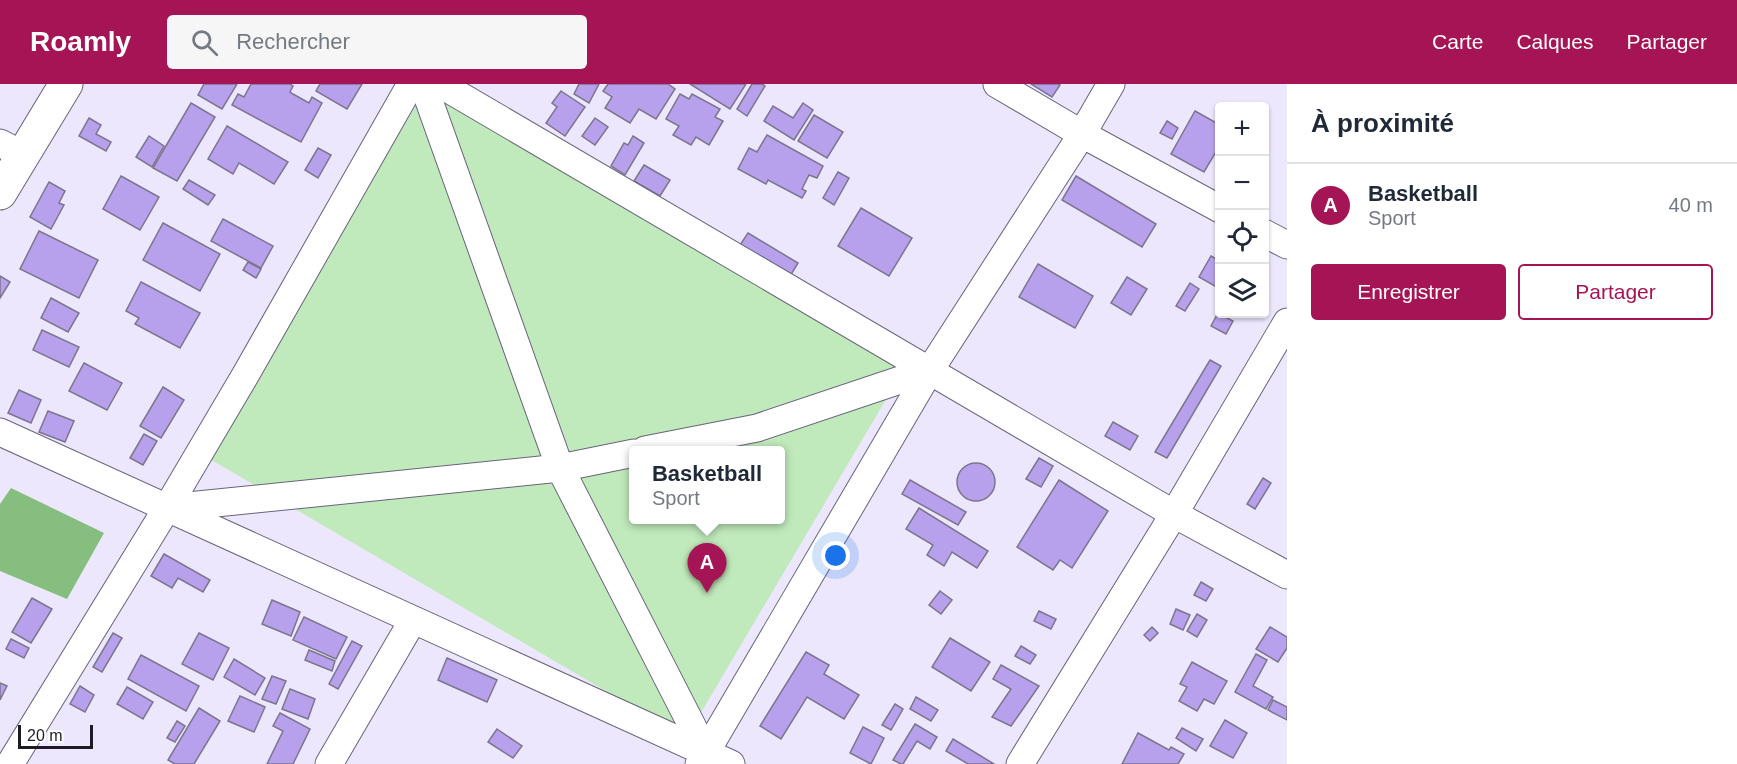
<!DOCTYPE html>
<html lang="fr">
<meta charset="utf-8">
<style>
body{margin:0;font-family:Arial,sans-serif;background:#f6f6f7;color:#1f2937}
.controls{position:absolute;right:18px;top:18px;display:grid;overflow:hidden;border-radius:6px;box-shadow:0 2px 4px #0004}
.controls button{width:54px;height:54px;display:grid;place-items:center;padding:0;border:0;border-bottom:2px solid #e0e1e3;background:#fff;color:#1f2937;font:30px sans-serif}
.scale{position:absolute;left:18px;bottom:15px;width:75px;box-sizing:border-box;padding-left:6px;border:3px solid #1e1b25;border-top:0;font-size:16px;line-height:21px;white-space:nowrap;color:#1e1b25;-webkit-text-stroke:4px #fff;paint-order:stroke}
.you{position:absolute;left:836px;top:472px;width:21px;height:21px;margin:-15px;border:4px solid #fff;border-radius:50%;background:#1a73e8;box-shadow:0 0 0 9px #1a73e833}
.badge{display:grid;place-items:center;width:39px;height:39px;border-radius:50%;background:#a51454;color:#fff;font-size:20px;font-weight:700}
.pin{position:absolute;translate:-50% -50px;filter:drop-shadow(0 2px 3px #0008)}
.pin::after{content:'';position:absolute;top:32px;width:21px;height:18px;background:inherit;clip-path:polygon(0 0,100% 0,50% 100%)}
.popup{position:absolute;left:629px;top:362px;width:156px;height:78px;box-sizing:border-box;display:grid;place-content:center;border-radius:6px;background:#fff;filter:drop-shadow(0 2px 4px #0005);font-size:20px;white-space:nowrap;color:#747a83}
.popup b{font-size:22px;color:#1f2937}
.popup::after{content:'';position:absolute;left:50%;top:100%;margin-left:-12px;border:12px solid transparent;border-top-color:#fff}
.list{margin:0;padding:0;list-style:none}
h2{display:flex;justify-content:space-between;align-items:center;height:78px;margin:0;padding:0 24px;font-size:26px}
h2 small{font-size:20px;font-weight:400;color:#747a83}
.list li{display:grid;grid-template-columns:39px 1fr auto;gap:18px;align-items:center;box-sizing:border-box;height:84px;padding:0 24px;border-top:2px solid #e0e1e3}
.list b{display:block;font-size:22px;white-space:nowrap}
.list p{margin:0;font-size:20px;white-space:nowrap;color:#747a83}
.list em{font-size:20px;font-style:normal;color:#747a83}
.actions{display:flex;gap:12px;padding:18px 24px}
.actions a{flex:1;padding:14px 0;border:2px solid #a51454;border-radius:6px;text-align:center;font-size:21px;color:#a51454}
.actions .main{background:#a51454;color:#fff}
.icon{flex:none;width:33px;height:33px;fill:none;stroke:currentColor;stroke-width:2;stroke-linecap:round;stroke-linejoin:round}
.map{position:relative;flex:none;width:1287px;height:680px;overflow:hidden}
header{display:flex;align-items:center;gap:36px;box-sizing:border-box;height:84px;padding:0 30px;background:#a51454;color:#fff}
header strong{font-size:28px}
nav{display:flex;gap:33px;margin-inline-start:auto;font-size:21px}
.search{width:420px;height:54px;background:#f6f6f7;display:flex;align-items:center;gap:15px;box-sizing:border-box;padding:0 21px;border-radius:6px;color:#747a83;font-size:22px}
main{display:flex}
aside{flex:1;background:#fff}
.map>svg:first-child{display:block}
</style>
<header>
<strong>Roamly</strong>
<div class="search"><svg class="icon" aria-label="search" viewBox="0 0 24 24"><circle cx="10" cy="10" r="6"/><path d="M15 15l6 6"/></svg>Rechercher</div>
<nav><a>Carte</a><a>Calques</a><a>Partager</a></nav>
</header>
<main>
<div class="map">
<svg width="1287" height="680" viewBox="0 0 1287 680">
<rect width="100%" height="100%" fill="#ede7fe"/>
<!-- green -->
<path fill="#c1eabc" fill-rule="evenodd" d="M428 1 907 280 686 654 208 374ZM634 366H780V436H634Z"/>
<!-- forest -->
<path fill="#85be7e" d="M11 404 104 449 67 515 0 487V420Z"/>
<!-- building -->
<g fill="#b7a1ec" stroke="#7c758e" stroke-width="1.5">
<path d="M204 0H237L222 25 198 11Z"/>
<path d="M251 0H290L293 2 290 8 293 10 309 19 312 13 322 19 301 58 232 21 238 10 244 13Z"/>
<path d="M320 0H362L347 25 316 7Z"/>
<path d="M579 0H599L589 19 574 10Z"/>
<path d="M608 0H668L675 5 656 35 639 25 630 39 605 24 612 13 603 7Z"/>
<path d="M690 0H746L730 25Z"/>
<path d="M752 0H762L765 2 747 32 737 25Z"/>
<path d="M1031 0H1058L1060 1 1052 13Z"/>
<path d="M561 7 585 23 565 52 546 39 557 23 552 19Z"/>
<path d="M680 10 689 15 692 10 720 25 715 33 723 37 709 61 696 53 691 61 673 51 679 42 666 35Z"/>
<path d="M191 19 215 33 177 97 153 84Z"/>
<path d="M803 19 813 26 794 56 764 37 773 22 793 34Z"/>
<path d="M1195 27 1220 41V61L1204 88 1171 70Z"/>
<path d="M814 31 843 48 827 74 798 57Z"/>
<path d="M89 34 101 41 96 50 111 58 106 67 79 52Z"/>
<path d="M595 34 608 43 595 61 582 52Z"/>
<path d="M1167 37 1178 44 1172 55 1160 49Z"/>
<path d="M227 42 288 78 274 100 239 79 233 90 208 75Z"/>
<path d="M767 51 823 82 817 94 809 91 802 105 806 107 802 114 768 96 766 100 738 85 749 64 757 68Z"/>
<path d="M149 52 164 62 152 83 136 73Z"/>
<path d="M633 52 644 59 625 91 611 82 624 59 628 61Z"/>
<path d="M318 64 331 71 318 94 305 86Z"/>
<path d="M644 81 670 96 660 112 634 97Z"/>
<path d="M838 88 849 94 834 121 823 114Z"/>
<path d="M121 92 159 113 140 146 103 125Z"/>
<path d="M1076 92 1156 140 1142 163 1062 116Z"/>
<path d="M189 96 215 111 208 121 183 105Z"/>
<path d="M49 98 65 107 59 119 64 121 51 145 30 133Z"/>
<path d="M861 124 912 154 889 192 838 162Z"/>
<path d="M223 135 273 162 261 184 211 157Z"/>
<path d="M163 139 220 170 200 207 143 176Z"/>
<path d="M39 147 98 176 79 214 20 185Z"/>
<path d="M748 149 798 179 789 194 738 164Z"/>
<path d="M1211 172 1220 177V205L1199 193Z"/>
<path d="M248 178 261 185 256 194 243 186Z"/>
<path d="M1038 180 1093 212 1075 244 1019 213Z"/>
<path d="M0 192 10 198 0 214Z"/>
<path d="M1127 193 1147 205 1131 231 1111 219Z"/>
<path d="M141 198 200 229 180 264 135 240 139 234 126 227Z"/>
<path d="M1190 199 1199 205 1185 227 1176 222Z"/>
<path d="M51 214 79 229 68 248 41 234Z"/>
<path d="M1218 229 1233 237 1226 250 1211 242Z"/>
<path d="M42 246 79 263 69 283 33 266Z"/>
<path d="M1210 276 1221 282 1167 374 1155 368Z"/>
<path d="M84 279 122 299 107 326 69 307Z"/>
<path d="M163 303 184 316 161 354 140 342Z"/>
<path d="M19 306 41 316 31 339 8 329Z"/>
<path d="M48 327 74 337 65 358 39 348Z"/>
<path d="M1113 338 1138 352 1130 366 1105 352Z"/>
<path d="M144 350 157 357 143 381 130 374Z"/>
<path d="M1039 374 1053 382 1041 403 1026 395Z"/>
<circle cx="976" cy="398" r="19"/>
<path d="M1263 394 1271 399 1255 425 1247 420Z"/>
<path d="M910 396 966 428 958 441 902 410Z"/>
<path d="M1059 396 1108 427 1072 484 1060 476 1053 486 1017 463Z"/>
<path d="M919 424 988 467 977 484 952 468 944 482 927 471 933 461 906 445Z"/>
<path d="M164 470 210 496 203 508 178 494 172 504 151 492Z"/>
<path d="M1201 498 1213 505 1206 517 1194 511Z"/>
<path d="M940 507 952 516 941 530 929 521Z"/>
<path d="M32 514 52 525 31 559 12 548Z"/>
<path d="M272 516 300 528 291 552 262 540Z"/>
<path d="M1176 525 1190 531 1183 546 1170 540Z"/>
<path d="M1039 527 1056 535 1051 545 1034 537Z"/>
<path d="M1197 530 1207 536 1197 553 1187 547Z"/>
<path d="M304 533 347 553 336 575 293 556Z"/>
<path d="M1152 543 1158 549 1150 557 1144 551Z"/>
<path d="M1270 543 1287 553V564L1278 578 1256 565Z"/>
<path d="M113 549 122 554 102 588 93 583Z"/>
<path d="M199 549 229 564 213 596 182 580Z"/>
<path d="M950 554 990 578 971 607 932 583Z"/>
<path d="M11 555 29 564 24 574 6 565Z"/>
<path d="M352 557 362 562 338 605 329 600Z"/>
<path d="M1021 562 1036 571 1030 580 1015 572Z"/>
<path d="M309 566 335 577 332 587 305 576Z"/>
<path d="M806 568 829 581 824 590 859 611 844 635 807 613 781 655 760 642Z"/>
<path d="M1256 570 1267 576 1253 602 1273 613 1266 625 1235 608Z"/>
<path d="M141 571 199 602 186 627 128 595Z"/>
<path d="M447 574 497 596 487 618 438 596Z"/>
<path d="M234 575 265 594 255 611 224 593Z"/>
<path d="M1192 578 1227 597 1214 620 1204 615 1197 627 1179 617 1187 603 1180 600Z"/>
<path d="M1001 581 1039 602 1011 642 992 633 1011 605 993 595Z"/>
<path d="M272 592 286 597 276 620 262 615Z"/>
<path d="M0 599 7 602 0 616Z"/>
<path d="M80 602 94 611 85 628 70 620Z"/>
<path d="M127 603 153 618 143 635 117 620Z"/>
<path d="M290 605 315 615 308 635 282 625Z"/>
<path d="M240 612 265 623 254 648 228 637Z"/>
<path d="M916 613 938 626 931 637 910 625Z"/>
<path d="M1273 616 1287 623V636L1268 626Z"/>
<path d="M895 620 903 625 891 646 882 641Z"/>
<path d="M199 624 220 637 194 680H175L168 676Z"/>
<path d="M280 629 310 645 293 680H267L283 647 273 642Z"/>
<path d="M1225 636 1247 649 1233 674 1210 662Z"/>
<path d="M177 637 185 642 175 658 167 654Z"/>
<path d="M915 640 937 653 930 665 917 657 903 680H901L893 676Z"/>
<path d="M863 643 884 654 871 680 850 669Z"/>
<path d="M1182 644 1203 655 1196 667 1176 654Z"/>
<path d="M497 645 522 662 513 674 488 658Z"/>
<path d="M1138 649 1169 666 1171 663 1184 670 1178 680H1122Z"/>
<path d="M953 655 994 680H968L946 667Z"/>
</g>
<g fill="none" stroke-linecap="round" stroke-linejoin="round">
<!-- street casing -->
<g stroke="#69637b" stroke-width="29">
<g id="street">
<path d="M423 0 560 384 706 669"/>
<path d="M440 0 1174 430 1287 491"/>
<path d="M997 0 1082 50 1220 125"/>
<path d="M0 59 23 71"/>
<path d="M1264 149 1287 161"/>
<path d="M0 348 731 680"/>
<path d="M645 366 757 344 930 286"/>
<path d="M168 424 560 384 634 369"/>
<path d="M10 680 167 424 246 290 411 0"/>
<path d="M329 680 413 536"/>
<path d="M699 680 930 286 1082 50 1111 0"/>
<path d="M1020 680 1174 430 1287 238"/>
</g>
</g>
<!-- secondary casing -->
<g stroke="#69637b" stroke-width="35">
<path id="secondary" d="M0 109 66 0"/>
</g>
<!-- street -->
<use href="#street" stroke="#fff" stroke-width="27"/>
<!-- secondary -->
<use href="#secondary" stroke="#fff" stroke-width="33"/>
</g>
</svg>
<div class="controls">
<button>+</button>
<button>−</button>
<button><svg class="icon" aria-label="locate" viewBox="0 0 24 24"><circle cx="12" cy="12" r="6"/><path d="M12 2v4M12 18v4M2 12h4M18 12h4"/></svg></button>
<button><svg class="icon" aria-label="layers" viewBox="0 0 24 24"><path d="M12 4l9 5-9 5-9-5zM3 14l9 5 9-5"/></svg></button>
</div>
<div class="scale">20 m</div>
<div class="you"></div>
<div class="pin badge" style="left:707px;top:509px">A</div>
<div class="popup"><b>Basketball</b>Sport</div>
</div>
<aside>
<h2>À proximité<small></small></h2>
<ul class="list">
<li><span class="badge">A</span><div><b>Basketball</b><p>Sport</p></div><em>40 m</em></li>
</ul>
<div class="actions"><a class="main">Enregistrer</a><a>Partager</a></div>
</aside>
</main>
